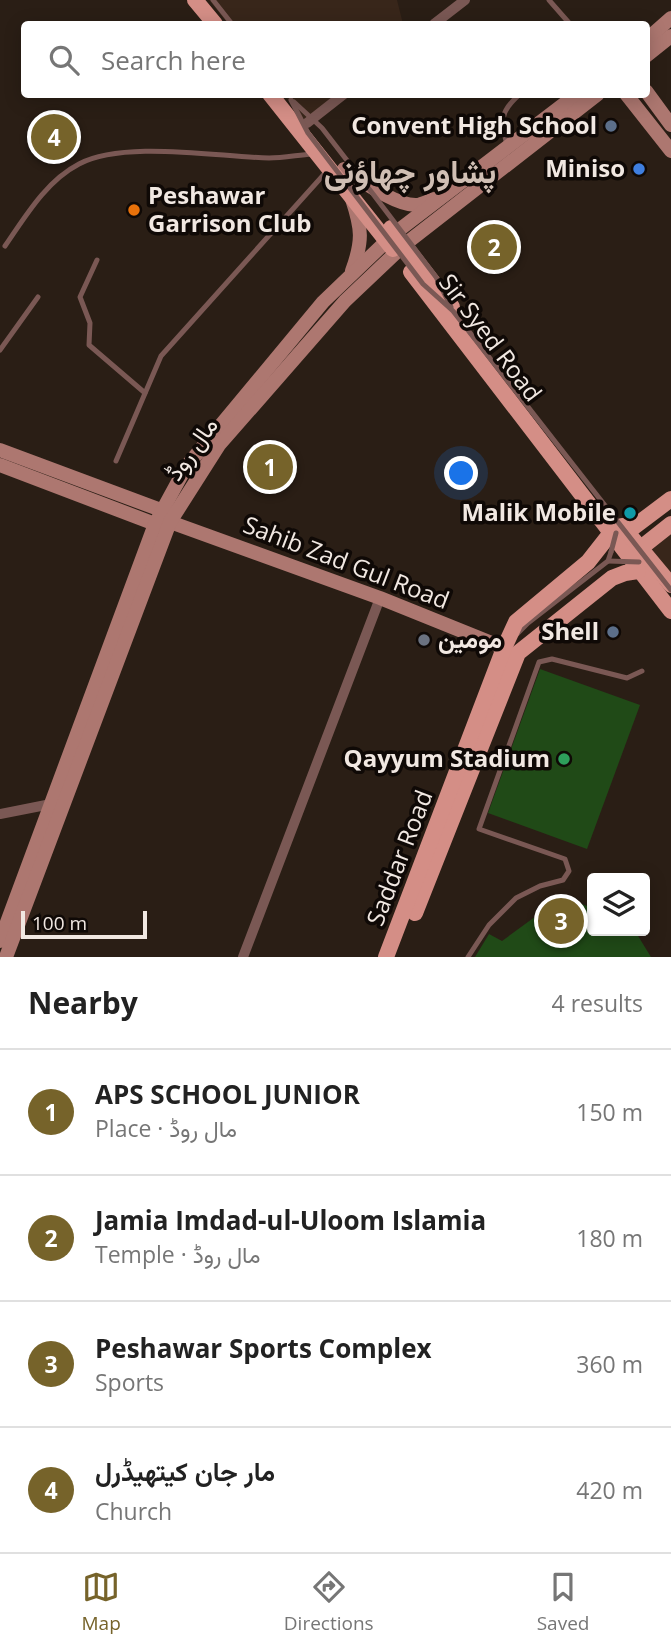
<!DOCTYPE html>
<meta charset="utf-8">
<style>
body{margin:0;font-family:"Open Sans",Vazirmatn,sans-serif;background:#f6f6f6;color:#222}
.controls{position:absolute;right:21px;bottom:21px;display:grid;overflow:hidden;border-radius:7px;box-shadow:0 4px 18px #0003}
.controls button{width:63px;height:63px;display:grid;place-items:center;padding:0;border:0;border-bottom:2px solid #e0e0e0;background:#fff;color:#222;font:35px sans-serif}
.scale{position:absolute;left:21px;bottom:18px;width:126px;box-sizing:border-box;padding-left:7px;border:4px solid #f1e8e2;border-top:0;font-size:19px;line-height:24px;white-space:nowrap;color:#f1e8e2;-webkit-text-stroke:5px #0f0906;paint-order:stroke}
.you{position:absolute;left:462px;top:474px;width:24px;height:24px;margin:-18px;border:5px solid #fff;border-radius:50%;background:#1a73e8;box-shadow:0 0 0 10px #1a73e833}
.badge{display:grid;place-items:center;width:46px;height:46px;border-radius:50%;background:#76632a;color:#fff;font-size:23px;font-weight:700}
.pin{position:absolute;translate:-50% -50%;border:4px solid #fff;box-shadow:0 2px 7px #0006}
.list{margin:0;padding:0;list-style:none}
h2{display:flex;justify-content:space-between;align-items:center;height:91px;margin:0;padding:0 28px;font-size:30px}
h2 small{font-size:23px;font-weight:400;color:#767676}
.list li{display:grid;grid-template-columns:46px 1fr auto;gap:21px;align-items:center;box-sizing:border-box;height:126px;padding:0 28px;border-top:2px solid #e0e0e0}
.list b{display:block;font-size:26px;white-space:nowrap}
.list p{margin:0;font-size:23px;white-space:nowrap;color:#767676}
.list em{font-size:23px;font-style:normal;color:#767676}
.icon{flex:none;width:38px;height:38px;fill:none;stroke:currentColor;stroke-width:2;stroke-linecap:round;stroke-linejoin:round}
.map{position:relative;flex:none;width:671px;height:957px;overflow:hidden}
.search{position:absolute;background:#fff;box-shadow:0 4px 18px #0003;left:21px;right:21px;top:21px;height:77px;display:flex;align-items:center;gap:18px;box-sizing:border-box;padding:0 24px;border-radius:7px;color:#767676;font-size:26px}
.sheet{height:595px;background:#fff}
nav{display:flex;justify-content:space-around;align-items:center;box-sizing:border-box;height:98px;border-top:2px solid #e0e0e0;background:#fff;font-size:19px;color:#767676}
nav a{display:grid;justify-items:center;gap:4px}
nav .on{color:#76632a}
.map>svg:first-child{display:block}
</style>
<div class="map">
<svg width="671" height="957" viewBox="0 0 671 957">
<rect width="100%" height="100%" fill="#2a1e15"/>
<!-- built -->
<g fill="#38261a">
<path d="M209 0H397L403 24H228Z"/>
<path d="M284 95H344L307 123Z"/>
<path d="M671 524V584L642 547Z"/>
</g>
<!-- green -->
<g fill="#204a17">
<path d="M540 669 640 705 587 849 488 813Z"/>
<path d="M582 904 592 908V931H635L651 957H475L489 934 502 941 543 911Z"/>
</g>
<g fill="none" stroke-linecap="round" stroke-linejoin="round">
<!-- lane -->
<g stroke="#7a5854" stroke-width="5">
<path d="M213 0 232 24"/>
<path d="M549 0 570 24"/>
<path d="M507 145C501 121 499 112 520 94"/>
<path d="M5 246C25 217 46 181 79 164 124 140 218 157 269 158 283 158 298 155 312 154"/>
<path d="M97 260 80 297 90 323 89 345 145 393"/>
<path d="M0 350 38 297"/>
<path d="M116 461 161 356 327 171"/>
<path d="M517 634 528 623 608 561 611 552"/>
<path d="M468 957 489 925 516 898 540 886 563 880 569 871 565 859 479 829 539 662 552 659 627 678 642 671"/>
</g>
<!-- street -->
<g stroke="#7a5854" stroke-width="10">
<path d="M434 24 465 0"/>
<path d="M307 123 344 94"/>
<path d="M0 814 56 803"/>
<path d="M243 957 380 598"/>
</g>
<!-- secondary -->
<g stroke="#ad7770" stroke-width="14">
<path d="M646 40 671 18"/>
<path d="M646 56 671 36"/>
<path d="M646 91 671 125"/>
<path d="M626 94 671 151"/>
<path d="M344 169C361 180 397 207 418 205 423 204 429 201 434 199"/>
<path d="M352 199C362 229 363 241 352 271"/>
<path d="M0 450 161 510 165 515"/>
<path d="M0 465 155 524 170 522 380 598 504 648"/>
<path d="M0 941 155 524 186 467 323 302 395 233 577 94"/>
<path d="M6 957 170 522 219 445 345 301 404 245 598 94"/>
</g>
<!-- primary -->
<g stroke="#d48e86" stroke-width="16">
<path d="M195 0 215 24"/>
<path d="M270 94 393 249"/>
<path d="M391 228 452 307"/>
<path d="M411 272 671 611"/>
<path d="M622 526 671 585"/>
<path d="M627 532 671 499"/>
<path d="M642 547 671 524"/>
<path d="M415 913 518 653 612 578 625 573 638 571"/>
<path d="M386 957 504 648 516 622 588 562 610 534"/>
</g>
<!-- lane-bridge -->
<g stroke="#7a5854" stroke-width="5">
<path d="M291 100 308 133 423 284 453 311 671 590"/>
<path d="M294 102 322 128 373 194 436 277 451 307"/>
<path d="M611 552 616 533"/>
<path d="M608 561 639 562"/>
</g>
</g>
<!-- markers -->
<g fill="#5c6f8a" stroke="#0f0906" stroke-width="2.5">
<circle cx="611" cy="126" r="7"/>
<circle cx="613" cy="632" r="7"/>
</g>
<circle fill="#3f7fe0" stroke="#0f0906" stroke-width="2.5" cx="639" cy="169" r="7"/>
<circle fill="#e8710a" stroke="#0f0906" stroke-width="2.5" cx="134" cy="210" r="7"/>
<circle fill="#0f9aa8" stroke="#0f0906" stroke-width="2.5" cx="630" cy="513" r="7"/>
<circle fill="#6b7280" stroke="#0f0906" stroke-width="2.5" cx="424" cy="640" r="7"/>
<circle fill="#2e9e5b" stroke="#0f0906" stroke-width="2.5" cx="564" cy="759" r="7"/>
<g text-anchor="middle" stroke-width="7" stroke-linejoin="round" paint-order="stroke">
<!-- poi labels -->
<g font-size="24" font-weight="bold" fill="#f1e8e2" stroke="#0f0906" text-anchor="end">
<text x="597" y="134">Convent High School</text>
<text x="625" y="177">Miniso</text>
<text x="148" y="204" text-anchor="start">Peshawar<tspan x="148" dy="28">Garrison Club</tspan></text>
<text x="616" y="521">Malik Mobile</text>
<text x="599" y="640">Shell</text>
<text x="438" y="648" text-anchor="start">مومین</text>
<text x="550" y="767">Qayyum Stadium</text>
</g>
<!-- street labels -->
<g font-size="24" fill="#f1e8e2" stroke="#0f0906">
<text transform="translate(490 338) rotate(53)" y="8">Sir Syed Road</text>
<text transform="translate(192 449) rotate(-55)" y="8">مال روڈ</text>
<text transform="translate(346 563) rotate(21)" y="8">Sahib Zad Gul Road</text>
<text transform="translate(400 858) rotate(-69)" y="8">Saddar Road</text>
</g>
<!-- district labels -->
<g font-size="32" font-weight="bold" fill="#d0bfb4" stroke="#0f0906">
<text x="410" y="183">پشاور چھاؤنی</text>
</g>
</g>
</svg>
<div class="controls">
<button><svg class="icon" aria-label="layers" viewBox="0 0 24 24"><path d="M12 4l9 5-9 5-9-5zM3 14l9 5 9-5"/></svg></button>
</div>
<div class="scale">100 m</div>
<div class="you"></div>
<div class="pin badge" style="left:270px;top:467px">1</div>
<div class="pin badge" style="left:494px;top:247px">2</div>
<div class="pin badge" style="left:561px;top:921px">3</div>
<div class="pin badge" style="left:54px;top:137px">4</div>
<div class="search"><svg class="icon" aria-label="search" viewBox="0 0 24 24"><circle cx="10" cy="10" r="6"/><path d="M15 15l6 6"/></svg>Search here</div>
</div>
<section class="sheet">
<h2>Nearby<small>4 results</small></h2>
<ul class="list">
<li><span class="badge">1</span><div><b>APS SCHOOL JUNIOR</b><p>Place · مال روڈ</p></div><em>150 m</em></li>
<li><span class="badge">2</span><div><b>Jamia Imdad-ul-Uloom Islamia</b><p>Temple · مال روڈ</p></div><em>180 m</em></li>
<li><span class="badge">3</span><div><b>Peshawar Sports Complex</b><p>Sports</p></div><em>360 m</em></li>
<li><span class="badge">4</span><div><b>مار جان کیتھیڈرل</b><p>Church</p></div><em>420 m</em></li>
</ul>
</section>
<nav>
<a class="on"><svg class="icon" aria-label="map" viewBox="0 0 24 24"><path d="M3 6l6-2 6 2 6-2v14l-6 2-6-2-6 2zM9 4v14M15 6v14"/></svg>Map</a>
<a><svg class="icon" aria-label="directions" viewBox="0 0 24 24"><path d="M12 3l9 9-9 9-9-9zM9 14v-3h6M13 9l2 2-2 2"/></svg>Directions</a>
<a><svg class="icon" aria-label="saved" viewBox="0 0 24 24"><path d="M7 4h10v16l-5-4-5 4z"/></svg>Saved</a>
</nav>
